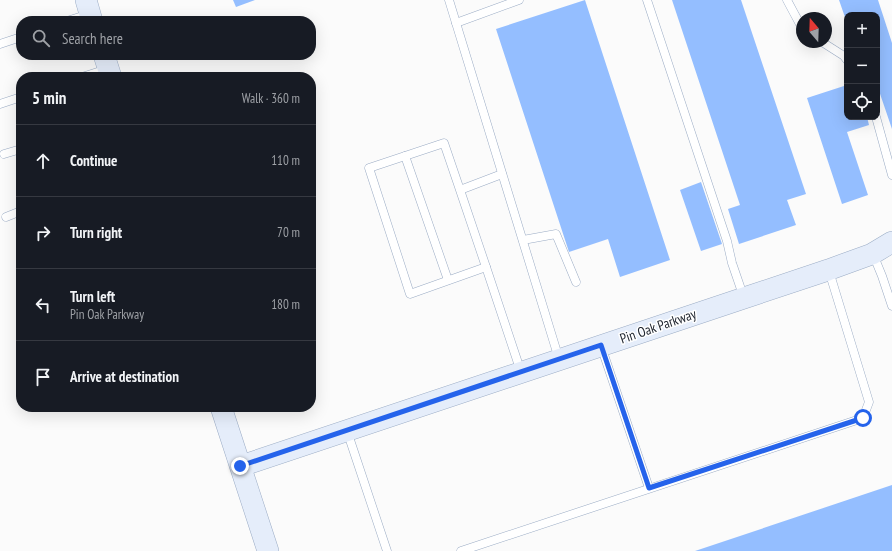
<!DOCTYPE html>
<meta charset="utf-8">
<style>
body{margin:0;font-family:"PT Sans Narrow",sans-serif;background:#20242c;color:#f1f3f6}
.controls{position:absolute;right:12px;top:12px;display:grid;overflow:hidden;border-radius:8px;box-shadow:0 4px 16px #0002}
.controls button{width:36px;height:36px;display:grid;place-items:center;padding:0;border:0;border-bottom:1px solid #363941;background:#171b24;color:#f1f3f6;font:20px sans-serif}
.compass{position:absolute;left:796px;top:12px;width:36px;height:36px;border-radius:50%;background:#171b24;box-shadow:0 4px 16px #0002;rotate:341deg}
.stop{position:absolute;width:12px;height:12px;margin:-9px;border:3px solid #2563eb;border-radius:50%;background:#fff}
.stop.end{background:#2563eb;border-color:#fff;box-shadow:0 1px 4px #0008}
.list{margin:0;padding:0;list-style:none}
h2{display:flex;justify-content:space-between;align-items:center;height:52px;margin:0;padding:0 16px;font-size:17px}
h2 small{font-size:13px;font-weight:400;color:#9ea1a6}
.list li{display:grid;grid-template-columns:26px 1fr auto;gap:12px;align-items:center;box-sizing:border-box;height:72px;padding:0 16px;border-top:1px solid #363941}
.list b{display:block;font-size:15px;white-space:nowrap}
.list p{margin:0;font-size:13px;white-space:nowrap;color:#9ea1a6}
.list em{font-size:13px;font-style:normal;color:#9ea1a6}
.icon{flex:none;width:22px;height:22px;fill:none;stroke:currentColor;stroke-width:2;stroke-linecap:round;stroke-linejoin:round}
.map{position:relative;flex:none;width:892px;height:551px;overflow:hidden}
.search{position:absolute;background:#171b24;box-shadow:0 4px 16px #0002;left:16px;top:16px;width:300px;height:44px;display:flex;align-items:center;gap:10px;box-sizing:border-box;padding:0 14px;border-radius:16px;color:#9ea1a6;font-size:15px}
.panel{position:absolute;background:#171b24;box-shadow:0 4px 16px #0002;left:16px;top:72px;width:300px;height:340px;border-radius:16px}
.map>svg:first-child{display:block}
</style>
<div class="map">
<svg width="892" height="551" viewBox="0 0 892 551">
<rect width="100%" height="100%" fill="#fbfbfb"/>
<!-- building -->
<g fill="#94beff">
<path d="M233 0H255L236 7Z"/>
<path d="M585 0 670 260 620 277 608 239 569 252 496 29Z"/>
<path d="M672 0H741L806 194 787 200 796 225 739 244 728 209 740 205Z"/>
<path d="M839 0H878L892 43V129L877 85V15H847V23Z"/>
<path d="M847 85V117H867L869 125 847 132 868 195 842 204 807 98Z"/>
<path d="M701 182 722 244 701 251 680 190Z"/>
<path d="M892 485V551H695Z"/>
</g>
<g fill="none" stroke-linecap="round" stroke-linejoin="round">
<!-- lane casing -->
<g stroke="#9bacc5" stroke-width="9">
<g id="lane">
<path d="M449 0 559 359"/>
<path d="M647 0 727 241 732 263 744 298"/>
<path d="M787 0 802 28"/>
<path d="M67 21 89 14"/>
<path d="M456 23 519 0"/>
<path d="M822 42 844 56 847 60"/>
<path d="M0 44 21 37"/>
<path d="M82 77 107 69"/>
<path d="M0 104 21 97"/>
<path d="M876 117 892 175"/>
<path d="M4 154 21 149"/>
<path d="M405 156 448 280"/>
<path d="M460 190 486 267 410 294 369 168 444 143 460 190 502 174"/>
<path d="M6 217 21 211"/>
<path d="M523 240 556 234 576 282"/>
<path d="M873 254 882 276 892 306"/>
<path d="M486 267 521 372"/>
<path d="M601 346 649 488"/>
<path d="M347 431 387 551"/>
<path d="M461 551 863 418 869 402 829 271"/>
</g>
</g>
<!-- secondary casing -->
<g stroke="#9bacc5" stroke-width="22">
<g id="secondary">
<path d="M86 0 92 21"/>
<path d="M104 55 111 77"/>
<path d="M221 407 268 551"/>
<path d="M241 466 744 298 828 270 872 254 892 242"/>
</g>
</g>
<!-- lane -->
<use href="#lane" stroke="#fff" stroke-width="8"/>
<!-- secondary -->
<use href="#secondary" stroke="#e5edfa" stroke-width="21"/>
</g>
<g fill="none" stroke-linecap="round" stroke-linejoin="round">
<!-- route -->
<path stroke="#2563eb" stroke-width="5" d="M240 466 601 345 649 488 863 418"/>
</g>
<g text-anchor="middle" stroke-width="3" stroke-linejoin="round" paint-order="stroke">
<!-- street labels -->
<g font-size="14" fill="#222832" stroke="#fff">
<text transform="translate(658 326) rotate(-19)" y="5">Pin Oak Parkway</text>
</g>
</g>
</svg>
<div class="controls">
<button>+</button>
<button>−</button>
<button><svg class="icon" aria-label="locate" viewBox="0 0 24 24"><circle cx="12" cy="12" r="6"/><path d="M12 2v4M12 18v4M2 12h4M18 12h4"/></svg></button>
</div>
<svg class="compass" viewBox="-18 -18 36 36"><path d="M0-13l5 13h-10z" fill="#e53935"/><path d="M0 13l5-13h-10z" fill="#9ea1a6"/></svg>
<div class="stop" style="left:863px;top:418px"></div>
<div class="stop end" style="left:240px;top:466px"></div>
<div class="search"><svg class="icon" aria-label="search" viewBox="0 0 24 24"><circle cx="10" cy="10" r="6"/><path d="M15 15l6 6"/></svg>Search here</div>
<section class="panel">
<h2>5 min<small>Walk · 360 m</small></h2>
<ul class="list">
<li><svg class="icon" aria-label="ahead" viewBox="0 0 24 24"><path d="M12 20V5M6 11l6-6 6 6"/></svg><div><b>Continue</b></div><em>110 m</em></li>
<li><svg class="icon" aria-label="right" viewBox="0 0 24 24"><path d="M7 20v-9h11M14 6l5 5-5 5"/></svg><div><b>Turn right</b></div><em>70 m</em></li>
<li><svg class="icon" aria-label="left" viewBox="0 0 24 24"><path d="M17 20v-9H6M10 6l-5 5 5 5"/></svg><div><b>Turn left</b><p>Pin Oak Parkway</p></div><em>180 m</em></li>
<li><svg class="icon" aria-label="arrive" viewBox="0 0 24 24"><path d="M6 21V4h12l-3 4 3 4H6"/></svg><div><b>Arrive at destination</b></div></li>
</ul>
</section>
</div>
